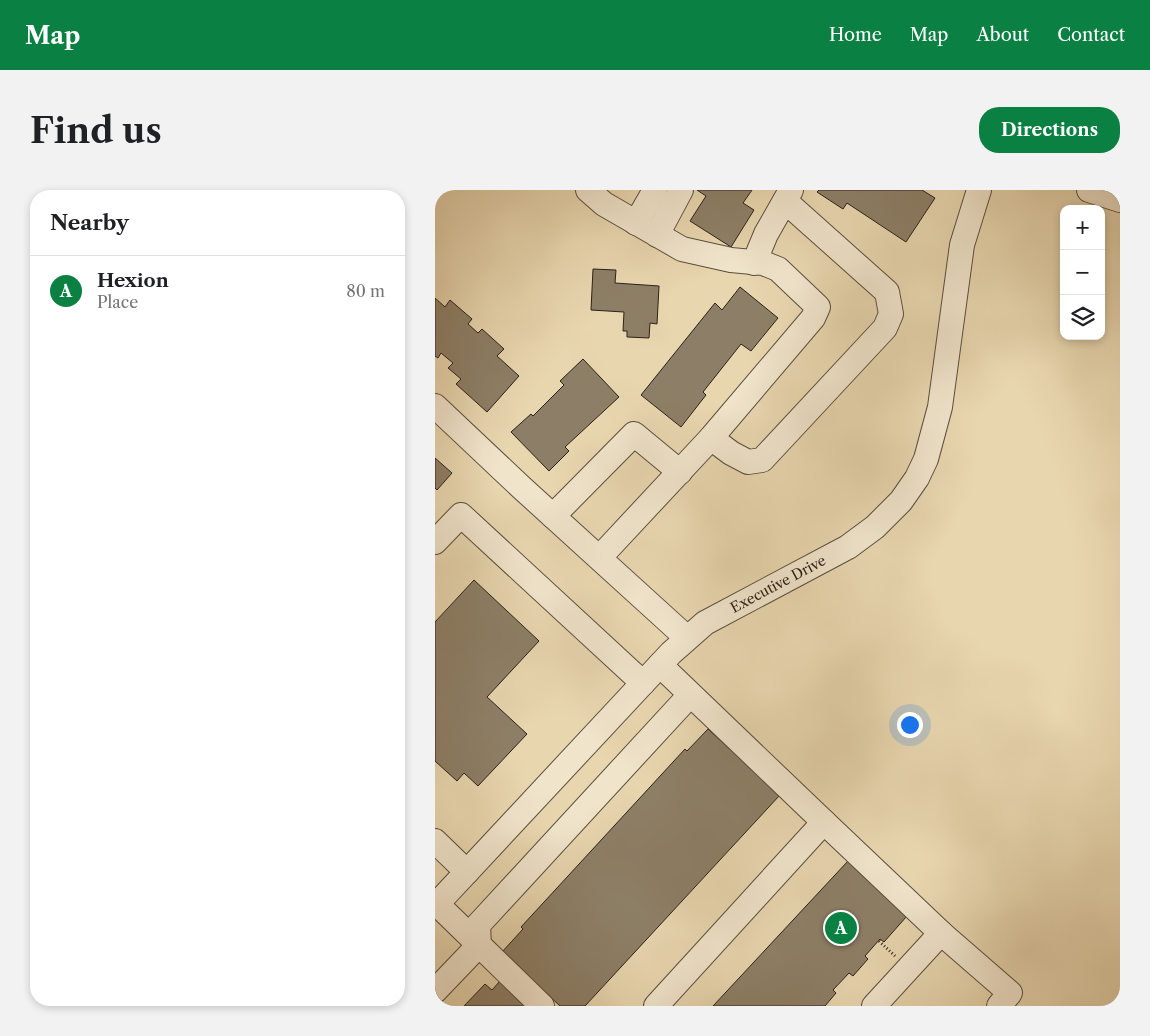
<!DOCTYPE html>
<meta charset="utf-8">
<style>
body{margin:0;font-family:"Libre Caslon Text",serif;background:#f2f2f2;color:#202124}
.controls{position:absolute;right:15px;top:15px;display:grid;overflow:hidden;border-radius:10px;box-shadow:0 2px 8px #0003}
.controls button{width:45px;height:45px;display:grid;place-items:center;padding:0;border:0;border-bottom:1px solid #e0e0e0;background:#fff;color:#202124;font:25px sans-serif}
.you{position:absolute;left:474px;top:534px;width:18px;height:18px;margin:-12px;border:4px solid #fff;border-radius:50%;background:#1a73e8;box-shadow:0 0 0 8px #1a73e833}
.badge{display:grid;place-items:center;width:32px;height:32px;border-radius:50%;background:#0b8043;color:#fff;font-size:16px;font-weight:700}
.pin{position:absolute;translate:-50% -50%;border:2px solid #fff;box-shadow:0 1px 5px #0006}
.list{margin:0;padding:0;list-style:none}
h2{display:flex;justify-content:space-between;align-items:center;height:65px;margin:0;padding:0 20px;font-size:21px}
h2 small{font-size:16px;font-weight:400;color:#757577}
.list li{display:grid;grid-template-columns:32px 1fr auto;gap:15px;align-items:center;box-sizing:border-box;height:70px;padding:0 20px;border-top:1px solid #e0e0e0}
.list b{display:block;font-size:19px;white-space:nowrap}
.list p{margin:0;font-size:16px;white-space:nowrap;color:#757577}
.list em{font-size:16px;font-style:normal;color:#757577}
.icon{flex:none;width:28px;height:28px;fill:none;stroke:currentColor;stroke-width:2;stroke-linecap:round;stroke-linejoin:round}
.map{position:relative;flex:none;width:685px;height:816px;overflow:hidden;border-radius:20px}
header{display:flex;align-items:center;gap:30px;box-sizing:border-box;height:70px;padding:0 25px;background:#0b8043;color:#fff}
header strong{font-size:24px}
nav{display:flex;gap:28px;margin-inline-start:auto;font-size:18px}
.intro{display:flex;align-items:center;justify-content:space-between;box-sizing:border-box;height:120px;padding:0 30px}
h1{margin:0;font-size:35px}
.button{padding:12px 22px;border-radius:20px;background:#0b8043;color:#fff;font-size:18px;font-weight:700}
main{display:flex;gap:30px;padding:0 30px}
aside{flex:1;background:#fff;border-radius:20px;box-shadow:0 2px 8px #0003}
.map>svg:first-child{display:block}
</style>
<header>
<strong>Map</strong>
<nav><a>Home</a><a>Map</a><a>About</a><a>Contact</a></nav>
</header>
<div class="intro"><h1>Find us</h1><a class="button">Directions</a></div>
<main>
<aside>
<h2>Nearby<small></small></h2>
<ul class="list">
<li><span class="badge">A</span><div><b>Hexion</b><p>Place</p></div><em>80 m</em></li>
</ul>
</aside>
<div class="map">
<svg width="685" height="816" viewBox="0 0 685 816">
<rect width="100%" height="100%" fill="#e8d6af"/>
<filter id="stains"><feTurbulence type="fractalNoise" baseFrequency=".004" numOctaves="4"/><feColorMatrix values="0 0 0 0 .2 0 0 0 0 .09 0 0 0 0 .02 0 0 0 .5 -.17"/></filter>
<radialGradient id="worn" r=".72"><stop offset=".6" stop-color="#630" stop-opacity="0"/><stop offset="1" stop-color="#630" stop-opacity=".3"/></radialGradient>
<!-- building -->
<g fill="#8d7f67" stroke="#2b2118">
<path d="M262 0H317L308 13 319 20 296 57 255 31 271 6Z"/>
<path d="M384 0H487L500 8 471 52 412 13 408 19 382 2Z"/>
<path d="M158 79 181 80 180 93 224 96 222 134 215 133 214 148 192 147V141H188L189 122 156 120Z"/>
<path d="M305 97 343 128 316 161 306 154 268 202 271 205 246 237 206 205 280 113 287 120Z"/>
<path d="M0 108 10 117 15 110 37 129 33 134 43 143 47 139 69 159 62 166 84 186 52 222 21 194 26 189 13 178 18 173 6 163 3 168 0 166Z"/>
<path d="M148 169 184 207 130 257 134 261 114 281 76 242 96 224 98 226 129 195 125 191Z"/>
<path d="M0 268 17 283 2 300 0 298Z"/>
<path d="M39 390 104 451 52 507 92 544 43 596 29 583 22 591 0 571V432Z"/>
<path d="M273 539 345 605 150 816H125L67 762 88 739 86 737 250 559 252 561Z"/>
<path d="M413 671 472 726 449 752 445 749 430 766 433 769 418 786 414 783 398 800 401 803 390 816H278Z"/>
<path d="M65 791 92 816H29L50 794 57 800Z"/>
</g>
<g fill="none" stroke-linecap="round" stroke-linejoin="round">
<!-- minor casing -->
<g stroke="#5a4e3e" stroke-width="26">
<g id="minor">
<path d="M153 0 169 14 247 59 296 70 328 73 343 79 383 117 378 128 276 248 165 367"/>
<path d="M654 0 685 10"/>
<path d="M201 33 220 0"/>
<path d="M222 45 246 0"/>
<path d="M319 73 331 44 356 0"/>
<path d="M0 216 87 298 252 448"/>
<path d="M276 248 296 263 313 272 327 270 450 138 456 124 452 102 350 11"/>
<path d="M118 326 199 244 245 282"/>
<path d="M0 352 26 325 208 493"/>
<path d="M389 632 506 743 439 816"/>
<path d="M0 651 32 682"/>
<path d="M2 714 107 816"/>
<path d="M0 716 236 463 270 433 413 357 440 337 466 311 482 288 491 269 505 217 527 55 544 0"/>
<path d="M506 743 575 803 564 816"/>
<path d="M0 801 44 755 43 735 255 505"/>
<path d="M221 816 389 632 225 475"/>
</g>
</g>
<!-- path -->
<path stroke="#2b2118" stroke-width="3" stroke-dasharray="1 2.5" stroke-linecap="butt" d="M444 751 460 766"/>
<!-- minor -->
<use href="#minor" stroke="#f0e4cb" stroke-width="24"/>
</g>
<g text-anchor="middle" stroke-width="4" stroke-linejoin="round" paint-order="stroke">
<!-- street labels -->
<g font-size="14" fill="#2b2118" stroke="#f0e4cb">
<text transform="translate(343 394) rotate(-28)" y="5">Executive Drive</text>
</g>
</g>
<rect width="100%" height="100%" filter="url(#stains)"/>
<rect width="100%" height="100%" fill="url(#worn)"/>
</svg>
<div class="controls">
<button>+</button>
<button>−</button>
<button><svg class="icon" aria-label="layers" viewBox="0 0 24 24"><path d="M12 4l9 5-9 5-9-5zM3 14l9 5 9-5"/></svg></button>
</div>
<div class="you"></div>
<div class="pin badge" style="left:406px;top:738px">A</div>
</div>
</main>
